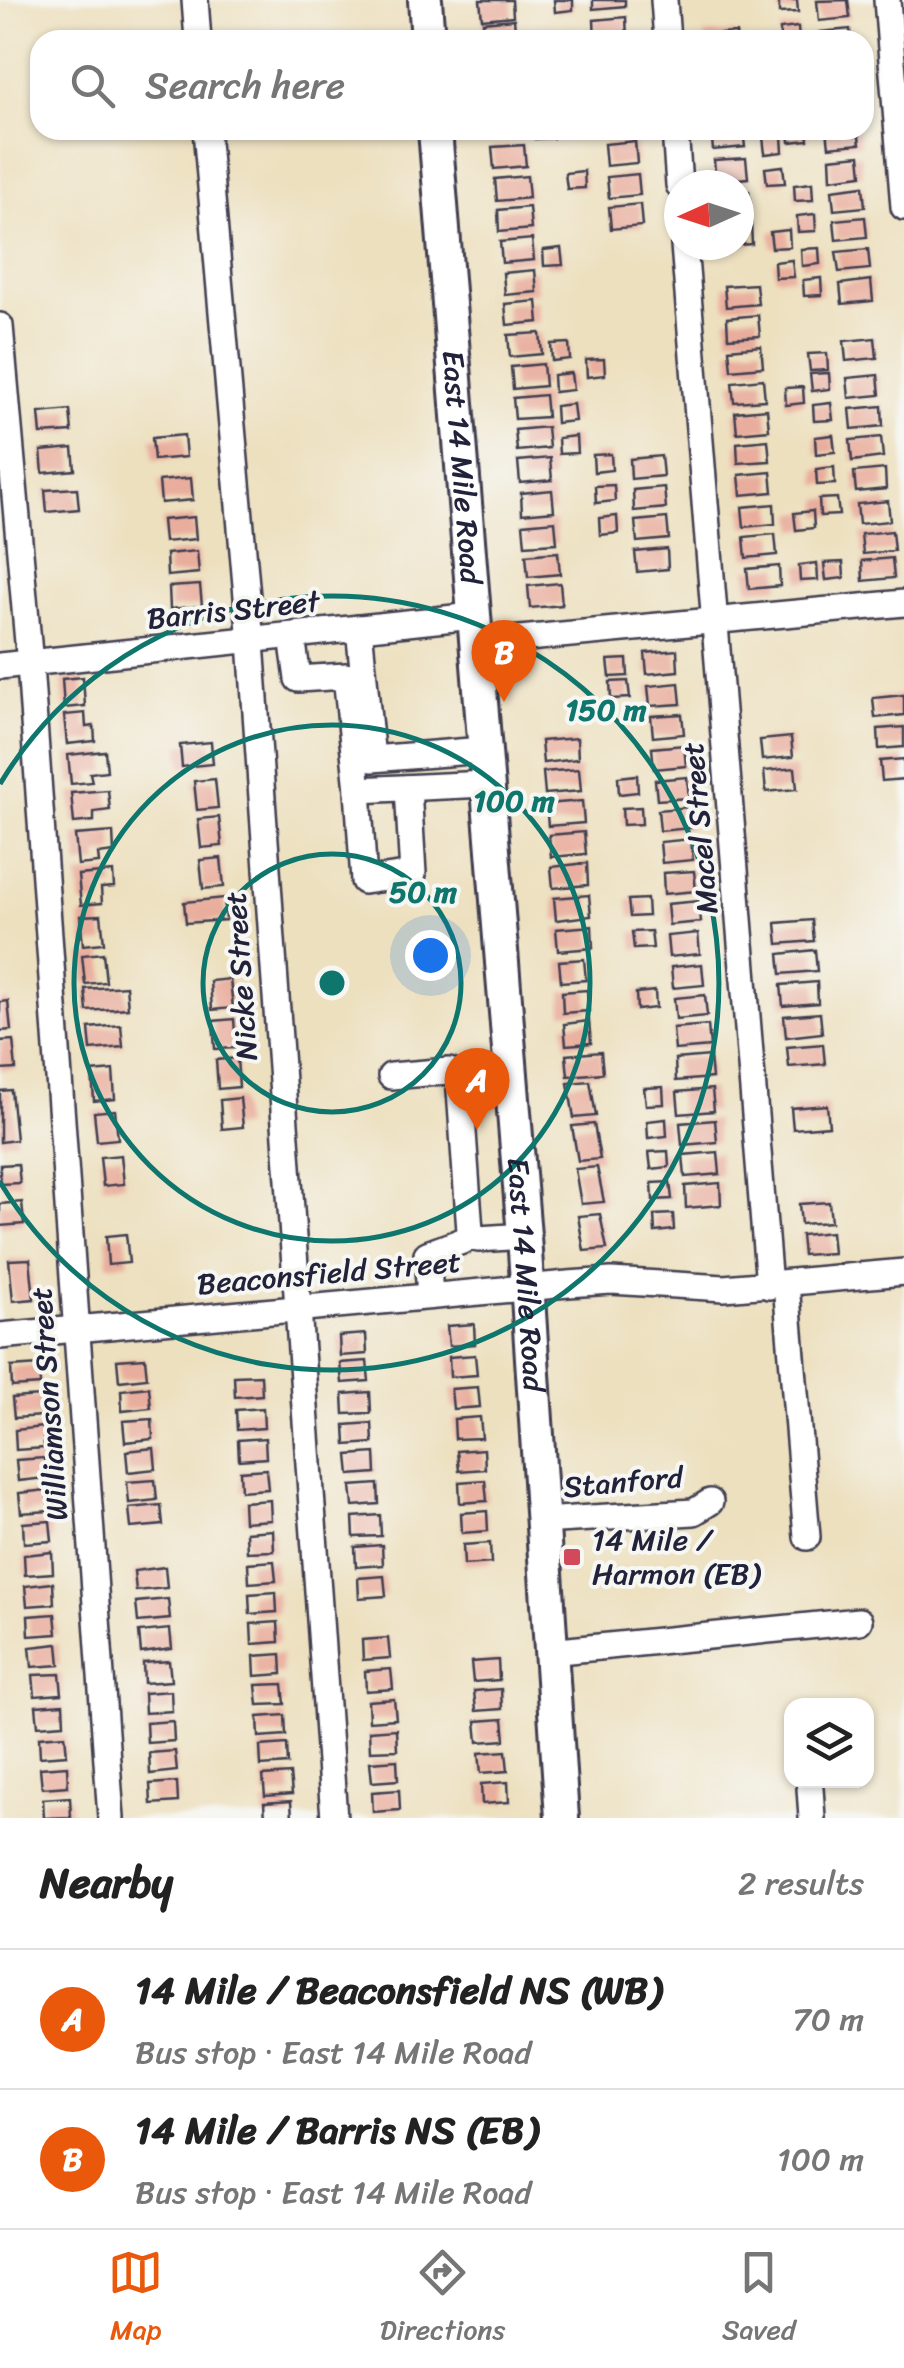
<!DOCTYPE html>
<meta charset="utf-8">
<style>
body{margin:0;font-family:Sriracha,sans-serif;background:#f2f2f2;color:#222}
.controls{position:absolute;right:30px;bottom:30px;display:grid;overflow:hidden;border-radius:20px;box-shadow:0 2px 8px #0004}
.controls button{width:90px;height:90px;display:grid;place-items:center;padding:0;border:0;border-bottom:2px solid #e0e0e0;background:#fff;color:#222;font:50px sans-serif}
.compass{position:absolute;left:664px;top:170px;width:90px;height:90px;border-radius:50%;background:#fff;box-shadow:0 2px 8px #0004;rotate:267deg}
.you{position:absolute;left:430px;top:955px;width:35px;height:35px;margin:-25px;border:8px solid #fff;border-radius:50%;background:#1a73e8;box-shadow:0 0 0 15px #1a73e833}
.badge{display:grid;place-items:center;width:65px;height:65px;border-radius:50%;background:#ea580c;color:#fff;font-size:32px;font-weight:700}
.pin{position:absolute;translate:-50% -82px;filter:drop-shadow(0 2px 5px #0008)}
.pin::after{content:'';position:absolute;top:52px;width:35px;height:30px;background:inherit;clip-path:polygon(0 0,100% 0,50% 100%)}
.list{margin:0;padding:0;list-style:none}
h2{display:flex;justify-content:space-between;align-items:center;height:130px;margin:0;padding:0 40px;font-size:42px}
h2 small{font-size:32px;font-weight:400;color:#767676}
.list li{display:grid;grid-template-columns:65px 1fr auto;gap:30px;align-items:center;box-sizing:border-box;height:140px;padding:0 40px;border-top:2px solid #e0e0e0}
.list b{display:block;font-size:38px;white-space:nowrap}
.list p{margin:0;font-size:32px;white-space:nowrap;color:#767676}
.list em{font-size:32px;font-style:normal;color:#767676}
.icon{flex:none;width:55px;height:55px;fill:none;stroke:currentColor;stroke-width:2;stroke-linecap:round;stroke-linejoin:round}
.map{position:relative;flex:none;width:904px;height:1818px;overflow:hidden}
.search{position:absolute;background:#fff;box-shadow:0 2px 8px #0004;left:30px;right:30px;top:30px;height:110px;display:flex;align-items:center;gap:25px;box-sizing:border-box;padding:0 35px;border-radius:30px;color:#767676;font-size:38px}
.sheet{height:410px;background:#fff}
nav{display:flex;justify-content:space-around;align-items:center;box-sizing:border-box;height:140px;border-top:2px solid #e0e0e0;background:#fff;font-size:28px;color:#767676}
nav a{display:grid;justify-items:center;gap:5px}
nav .on{color:#ea580c}
.map>svg:first-child{display:block}
</style>
<div class="map">
<svg width="904" height="1818" viewBox="0 0 904 1818">
<rect width="100%" height="100%" fill="#f6f6f2"/>
<filter id="ink" filterUnits="userSpaceOnUse"><feTurbulence type="fractalNoise" baseFrequency=".01" numOctaves="2"/><feDisplacementMap in="SourceGraphic" scale="20" xChannelSelector="R" yChannelSelector="G"/><feConvolveMatrix kernelMatrix="1 2 1 2 8 2 1 2 1" color-interpolation-filters="sRGB"/></filter>
<filter id="wash" filterUnits="userSpaceOnUse"><feTurbulence type="fractalNoise" baseFrequency=".0048" numOctaves="4" result="noise"/><feDisplacementMap in="SourceGraphic" scale="40" xChannelSelector="R" yChannelSelector="G"/><feGaussianBlur stdDeviation="2.25" result="paint"/><feColorMatrix in="noise" values="0 0 0 0 0 0 0 0 0 0 0 0 0 0 0 0 0 1.4 0 .05"/><feComposite in="paint" operator="in"/></filter>
<g filter="url(#wash)">
<rect width="100%" height="100%" fill="#ede0bf"/>
<g id="blocks">
<!-- building -->
<g fill="#e9ad9d">
<path d="M480 0H512L513 16 482 19Z"/>
<path d="M554 0H573V10L555 12Z"/>
<path d="M593 0H625V6L593 9Z"/>
<path d="M779 0H797L798 12 779 13Z"/>
<path d="M848 0 850 18 819 21 817 1Z"/>
<path d="M626 17 627 38 595 40 594 20Z"/>
<path d="M514 19 516 40H484L483 22Z"/>
<path d="M798 27 799 40H780V29Z"/>
<path d="M850 29 851 40H820L819 32Z"/>
<path d="M736 33 737 40H705L704 35Z"/>
<path d="M491 130H523V134L491 137Z"/>
<path d="M534 130H552L553 138 535 139Z"/>
<path d="M711 130H743L745 147 713 150Z"/>
<path d="M789 130H807L808 140 790 142Z"/>
<path d="M827 130H858L860 144 829 147Z"/>
<path d="M782 136 783 152 765 154 763 137Z"/>
<path d="M635 141 637 163 606 166 604 144Z"/>
<path d="M524 145 526 166 494 169 492 147Z"/>
<path d="M860 155 862 175 831 179 830 158Z"/>
<path d="M746 158 748 178 716 181 714 160Z"/>
<path d="M783 166 785 183 767 184 765 168Z"/>
<path d="M584 171 585 188 567 189 565 173Z"/>
<path d="M638 174 640 195 609 198 607 177Z"/>
<path d="M527 176 529 198 497 201 495 179Z"/>
<path d="M812 183 813 200 795 201 794 185Z"/>
<path d="M863 186 865 207 834 210 832 190Z"/>
<path d="M749 191 751 211 739 212V192Z"/>
<path d="M640 204 642 226 611 229 609 207Z"/>
<path d="M529 207 531 229 499 232 498 210Z"/>
<path d="M815 214 816 231 798 232 797 216Z"/>
<path d="M865 217 867 237 836 240 834 220Z"/>
<path d="M751 223 752 244 739 245V224Z"/>
<path d="M789 230 790 247 772 248 770 232Z"/>
<path d="M532 239 534 260 502 263 500 242Z"/>
<path d="M561 248 563 265 544 266 543 250Z"/>
<path d="M819 248 820 264 802 266 801 249Z"/>
<path d="M868 249 870 269 839 272 836 252Z"/>
<path d="M792 260 794 277 775 278 774 262Z"/>
<path d="M535 270 537 292 505 295 503 273Z"/>
<path d="M821 278 822 295 804 296 803 280Z"/>
<path d="M871 280 873 301 842 304 840 284Z"/>
<path d="M756 284 758 304 726 307 724 286Z"/>
<path d="M537 301 539 322 507 325 505 304Z"/>
<path d="M758 315 760 336 728 338 727 318Z"/>
<path d="M540 333 542 354 510 357 508 335Z"/>
<path d="M875 338 877 358 846 361 844 341Z"/>
<path d="M569 343 570 359 552 361 551 344Z"/>
<path d="M761 346 763 367 731 370 729 349Z"/>
<path d="M827 353 828 370 810 371 808 354Z"/>
<path d="M604 359 605 375 587 377 586 360Z"/>
<path d="M543 364 545 386 513 389 511 367Z"/>
<path d="M571 373 573 390 554 392 553 375Z"/>
<path d="M829 373 830 389 812 391 810 374Z"/>
<path d="M878 375 880 395 849 398 847 378Z"/>
<path d="M763 379 765 400 734 402 732 382Z"/>
<path d="M803 387 804 403 786 405 785 388Z"/>
<path d="M545 395 547 417 515 419 513 398Z"/>
<path d="M831 403 833 420 814 421 813 405Z"/>
<path d="M573 404 575 421 556 423 555 406Z"/>
<path d="M882 406 883 426 852 429 850 409Z"/>
<path d="M767 409 769 430 737 433 735 412Z"/>
<path d="M70 410 72 432 41 434 39 413Z"/>
<path d="M547 427 549 448 517 451 515 430Z"/>
<path d="M184 435 186 457 154 460 152 438Z"/>
<path d="M833 435 835 452 816 454 815 437Z"/>
<path d="M576 436 577 453 559 454 558 438Z"/>
<path d="M881 437 883 457 852 461 850 440Z"/>
<path d="M768 440 770 461 738 463 737 443Z"/>
<path d="M73 448 75 470 43 473 41 451Z"/>
<path d="M611 454 612 470 594 472 593 455Z"/>
<path d="M661 456 663 476 631 479 630 459Z"/>
<path d="M550 458 552 480 520 483 518 461Z"/>
<path d="M834 467 835 484 817 485 816 469Z"/>
<path d="M885 469 886 489 856 492 854 472Z"/>
<path d="M771 472 773 492 741 495 739 475Z"/>
<path d="M191 478 193 500 161 503 159 481Z"/>
<path d="M614 485 615 501 596 503 595 486Z"/>
<path d="M664 487 666 508 634 511 633 490Z"/>
<path d="M77 488 79 509 47 512 45 490Z"/>
<path d="M552 490 554 511 522 514 521 493Z"/>
<path d="M837 498 839 515 820 516 819 499Z"/>
<path d="M888 501 890 521 859 524 857 504Z"/>
<path d="M774 504 775 524 744 527 742 507Z"/>
<path d="M813 511 814 528 796 530 794 513Z"/>
<path d="M617 516 618 533 600 535 599 518Z"/>
<path d="M194 517 196 539 164 542 162 520Z"/>
<path d="M667 518 669 539 637 542 635 521Z"/>
<path d="M555 521 557 543 525 545 523 524Z"/>
<path d="M892 531 894 551 863 554 861 534Z"/>
<path d="M775 534 777 555 746 558 744 537Z"/>
<path d="M667 549 668 569 637 572 635 552Z"/>
<path d="M197 551 199 573 167 576 166 554Z"/>
<path d="M558 552 560 574 528 577 526 555Z"/>
<path d="M892 558 894 578 863 581 862 561Z"/>
<path d="M843 562 844 578 826 580 824 563Z"/>
<path d="M817 563 818 580 800 581 799 565Z"/>
<path d="M779 566 780 586 749 589 747 569Z"/>
<path d="M560 583 562 605 530 608 528 586Z"/>
<path d="M200 585 202 606 170 609 169 587Z"/>
<path d="M677 650 678 671 647 674 645 653Z"/>
<path d="M627 659 628 676 610 677 608 660Z"/>
<path d="M83 677 85 706 64 708 62 679Z"/>
<path d="M628 681 630 698 611 699 610 682Z"/>
<path d="M679 683 681 704 650 706 648 686Z"/>
<path d="M904 695V715L875 718 873 698Z"/>
<path d="M85 713 86 727 94 726 95 741 67 744 64 715Z"/>
<path d="M682 714 684 734 653 737 651 716Z"/>
<path d="M904 727V747L879 749 878 729Z"/>
<path d="M791 737 793 757 762 760 760 740Z"/>
<path d="M577 738 578 759 543 763 541 741Z"/>
<path d="M211 742 213 764 182 767 180 745Z"/>
<path d="M684 745 686 766 654 769 652 748Z"/>
<path d="M105 751 107 771 90 773 92 782 71 784 68 755Z"/>
<path d="M904 759V779L882 781 880 761Z"/>
<path d="M795 768 797 789 766 792 764 771Z"/>
<path d="M579 769 581 791 545 794 543 772Z"/>
<path d="M637 775 638 792 619 794 618 777Z"/>
<path d="M687 777 689 798 657 800 655 780Z"/>
<path d="M215 779 218 808 197 810 194 781Z"/>
<path d="M108 790 110 810 94 812V821L74 823 71 793Z"/>
<path d="M582 801 584 823 548 826 546 804Z"/>
<path d="M641 807 642 824 623 825 622 808Z"/>
<path d="M689 807 691 828 660 831 658 810Z"/>
<path d="M219 817 222 846 201 848 198 819Z"/>
<path d="M113 832 114 852 98 854 99 863 78 865 75 835Z"/>
<path d="M584 832 586 854 551 857 549 835Z"/>
<path d="M691 839 693 860 662 863 660 842Z"/>
<path d="M221 858 224 887 203 889 200 860Z"/>
<path d="M587 863 588 885 553 888 551 867Z"/>
<path d="M694 871 696 891 664 894 663 873Z"/>
<path d="M113 872 114 887 101 888 102 903 81 905 78 875Z"/>
<path d="M589 895 591 916 556 920 554 898Z"/>
<path d="M224 898 226 920 186 923 184 902Z"/>
<path d="M647 899 648 916 630 917 628 900Z"/>
<path d="M699 901 701 922 669 925 667 904Z"/>
<path d="M101 915 104 943 83 945 80 916Z"/>
<path d="M812 920 814 941 778 944 776 923Z"/>
<path d="M592 926 593 948 558 951 556 929Z"/>
<path d="M651 931 653 948 634 949 632 932Z"/>
<path d="M698 933 700 954 669 957 667 936Z"/>
<path d="M815 950 817 971 781 974 779 954Z"/>
<path d="M103 953 106 982 85 984 82 955Z"/>
<path d="M584 959 586 980 561 982 559 961Z"/>
<path d="M702 964 704 985 673 988 671 967Z"/>
<path d="M230 979 233 1008 212 1010 210 981Z"/>
<path d="M817 982 818 1003 783 1006 781 985Z"/>
<path d="M126 986 128 1008 87 1011 85 989Z"/>
<path d="M587 990 589 1011 563 1013 562 992Z"/>
<path d="M655 991 656 1008 637 1010 636 993Z"/>
<path d="M705 995 707 1016 676 1019 674 998Z"/>
<path d="M8 1001 11 1030 0 1031V1002Z"/>
<path d="M820 1013 822 1033 786 1037 784 1016Z"/>
<path d="M234 1019 236 1048 215 1049 213 1021Z"/>
<path d="M589 1021 591 1043 566 1045 564 1024Z"/>
<path d="M121 1025 123 1047 91 1050 89 1028Z"/>
<path d="M708 1025 710 1047 675 1050 673 1028Z"/>
<path d="M13 1040 16 1069 0 1070V1041Z"/>
<path d="M823 1044 825 1064 789 1067 787 1047Z"/>
<path d="M601 1052 603 1073 568 1076 566 1055Z"/>
<path d="M710 1056 712 1078 676 1081 675 1059Z"/>
<path d="M237 1058 239 1087 218 1089 216 1060Z"/>
<path d="M113 1070 115 1099 94 1101 92 1072Z"/>
<path d="M590 1081 596 1116 574 1118 568 1083Z"/>
<path d="M663 1087 664 1104 646 1105 644 1088Z"/>
<path d="M712 1089 714 1111 679 1114 677 1092Z"/>
<path d="M11 1090 16 1140 0 1142V1091Z"/>
<path d="M240 1098 243 1127 222 1129 220 1100Z"/>
<path d="M827 1105 829 1126 793 1129 791 1108Z"/>
<path d="M115 1110 118 1139 97 1141 94 1112Z"/>
<path d="M666 1119 667 1136 648 1138 647 1121Z"/>
<path d="M715 1120 717 1142 682 1145 680 1123Z"/>
<path d="M594 1124 600 1159 578 1161 572 1126Z"/>
<path d="M668 1151 669 1167 651 1169 649 1152Z"/>
<path d="M718 1152 720 1174 685 1177 683 1155Z"/>
<path d="M121 1155 124 1184 103 1186 100 1157Z"/>
<path d="M18 1164 20 1183 0 1184V1165Z"/>
<path d="M597 1167 604 1202 581 1204 575 1169Z"/>
<path d="M670 1182 672 1199 653 1200 652 1183Z"/>
<path d="M720 1183 721 1205 686 1208 685 1186Z"/>
<path d="M22 1202 24 1224 0 1226V1204Z"/>
<path d="M829 1202 831 1222 801 1224 799 1204Z"/>
<path d="M600 1214 607 1249 584 1251 578 1216Z"/>
<path d="M673 1214 674 1230 655 1232 654 1215Z"/>
<path d="M831 1232 833 1253 803 1255 801 1235Z"/>
<path d="M126 1234 129 1263 108 1265 106 1236Z"/>
<path d="M30 1259 34 1299 13 1301 9 1260Z"/>
<path d="M474 1324 475 1344 449 1346 447 1326Z"/>
<path d="M366 1334 367 1354 340 1356 339 1336Z"/>
<path d="M475 1355 477 1375 450 1377 449 1357Z"/>
<path d="M145 1358 147 1378 119 1381 117 1360Z"/>
<path d="M367 1361 369 1381 342 1383 340 1363Z"/>
<path d="M39 1365 40 1385 12 1387 11 1367Z"/>
<path d="M261 1375 262 1395 235 1397 234 1376Z"/>
<path d="M149 1387 151 1408 122 1411 121 1390Z"/>
<path d="M478 1387 480 1407 453 1409 451 1389Z"/>
<path d="M370 1392 371 1413 344 1414 343 1394Z"/>
<path d="M40 1396 42 1416 14 1418 12 1398Z"/>
<path d="M263 1408 264 1428 237 1430 236 1410Z"/>
<path d="M480 1417 482 1438 455 1439 454 1419Z"/>
<path d="M152 1419 153 1439 125 1442 123 1421Z"/>
<path d="M372 1423 373 1443 346 1445 345 1425Z"/>
<path d="M43 1427 44 1448 16 1450 15 1430Z"/>
<path d="M265 1438 266 1458 239 1460 238 1440Z"/>
<path d="M154 1448 156 1469 128 1472 126 1451Z"/>
<path d="M484 1449 485 1469 459 1471 457 1451Z"/>
<path d="M375 1453 376 1473 350 1475 348 1455Z"/>
<path d="M44 1458 46 1478 18 1481 16 1460Z"/>
<path d="M266 1469 268 1489 241 1491 240 1471Z"/>
<path d="M155 1480 157 1500 129 1503 127 1482Z"/>
<path d="M485 1480 487 1501 460 1503 459 1482Z"/>
<path d="M378 1484 379 1504 353 1506 351 1486Z"/>
<path d="M47 1490 49 1511 21 1513 19 1493Z"/>
<path d="M270 1500 271 1520 244 1522 243 1502Z"/>
<path d="M161 1505 163 1525 131 1528 129 1508Z"/>
<path d="M487 1511 488 1531 462 1533 461 1513Z"/>
<path d="M380 1515 381 1536 354 1537 353 1517Z"/>
<path d="M50 1521 52 1541 24 1543 23 1523Z"/>
<path d="M273 1530 274 1551 247 1552 246 1532Z"/>
<path d="M490 1543 491 1563 464 1565 463 1545Z"/>
<path d="M382 1545 383 1565 356 1567 355 1547Z"/>
<path d="M52 1552 53 1573 25 1575 24 1555Z"/>
<path d="M274 1561 276 1581 249 1583 248 1563Z"/>
<path d="M165 1567 167 1588 136 1591 134 1571Z"/>
<path d="M384 1576 386 1596 359 1598 358 1578Z"/>
<path d="M53 1583 54 1604 27 1606 25 1586Z"/>
<path d="M276 1592 277 1612 250 1614 249 1594Z"/>
<path d="M168 1599 170 1619 138 1622 136 1602Z"/>
<path d="M55 1614 57 1634 29 1636 28 1616Z"/>
<path d="M278 1622 279 1642 252 1644 251 1624Z"/>
<path d="M170 1629 172 1649 141 1653 139 1632Z"/>
<path d="M388 1638 390 1658 363 1660 362 1640Z"/>
<path d="M58 1644 60 1665 32 1667 30 1647Z"/>
<path d="M281 1654 282 1674 255 1676 254 1656Z"/>
<path d="M498 1660 499 1680 473 1682 471 1662Z"/>
<path d="M169 1661 171 1681 144 1683 143 1663Z"/>
<path d="M391 1669 393 1689 366 1691 365 1671Z"/>
<path d="M60 1674 62 1694 35 1696 33 1675Z"/>
<path d="M283 1684 285 1704 258 1705 256 1685Z"/>
<path d="M501 1689 502 1709 476 1711 474 1691Z"/>
<path d="M171 1691 172 1711 145 1713 144 1693Z"/>
<path d="M394 1699 396 1719 369 1721 368 1701Z"/>
<path d="M63 1704 64 1724 38 1726 36 1706Z"/>
<path d="M285 1715 286 1735 259 1737 258 1717Z"/>
<path d="M503 1719 505 1740 478 1742 476 1721Z"/>
<path d="M173 1721 174 1741 147 1743 146 1723Z"/>
<path d="M396 1729 397 1750 370 1751 369 1731Z"/>
<path d="M65 1735 67 1755 40 1757 39 1737Z"/>
<path d="M287 1744 288 1764 261 1766 260 1746Z"/>
<path d="M175 1751 177 1771 150 1774 149 1753Z"/>
<path d="M506 1751 508 1771 481 1773 479 1753Z"/>
<path d="M397 1760 398 1780 372 1782 370 1762Z"/>
<path d="M67 1766 68 1786 42 1788 40 1768Z"/>
<path d="M290 1774 292 1794 265 1796 263 1776Z"/>
<path d="M177 1782 178 1802 151 1804 150 1784Z"/>
<path d="M508 1782 509 1802 482 1804 481 1784Z"/>
<path d="M399 1790 400 1810 373 1812 372 1792Z"/>
<path d="M70 1797 71 1817 44 1818 43 1799Z"/>
<path d="M291 1801 292 1818H265L264 1803Z"/>
</g>
</g>
</g>
<g filter="url(#ink)">
<use href="#blocks" fill-opacity="0" stroke="#403e4f" stroke-width="2.5"/>
<g fill="none" stroke-linecap="round" stroke-linejoin="round">
<!-- minor casing -->
<g stroke="#403e4f" stroke-width="30">
<g id="minor">
<path d="M195 0 198 40"/>
<path d="M664 0 667 40"/>
<path d="M887 0 904 207"/>
<path d="M206 130 251 642 334 1818"/>
<path d="M675 130 679 185"/>
<path d="M684 245 769 1286"/>
<path d="M0 326 30 665 111 1818"/>
<path d="M359 628 372 759 483 750"/>
<path d="M292 636 298 679 346 676 358 790 486 784"/>
<path d="M475 643 904 603"/>
<path d="M0 666 473 616"/>
<path d="M358 790 364 881 413 874 408 788"/>
<path d="M509 1068 459 1076 470 1231 478 1239 524 1236"/>
<path d="M391 1076 449 1071 459 1076"/>
<path d="M786 1284 807 1537"/>
<path d="M430 1296 427 1254 473 1237"/>
<path d="M0 1336 568 1284 611 1281 724 1288 904 1272"/>
<path d="M540 1521 694 1512 710 1502"/>
<path d="M549 1652 859 1621"/>
<path d="M810 1788 812 1818"/>
</g>
</g>
<!-- major casing -->
<g stroke="#403e4f" stroke-width="38">
<g id="major">
<path d="M425 0 428 40"/>
<path id="s1" d="M435 130 524 1236 562 1818"/>
</g>
</g>
<!-- minor -->
<use href="#minor" stroke="#fff" stroke-width="25"/>
<!-- major -->
<use href="#major" stroke="#fff" stroke-width="32"/>
</g>
</g>
<!-- distance rings -->
<g fill="none" stroke="#0f766e" stroke-width="5">
<circle cx="332" cy="983" r="129"/>
<circle cx="332" cy="983" r="258"/>
<path d="M0 784A387 387 0 1 1 0 1182"/>
</g>
<!-- markers -->
<rect fill="#d1495b" stroke="#f6f6f2" stroke-width="4" x="562" y="1547" width="20" height="20" rx="5"/>
<g text-anchor="middle" stroke-width="8" stroke-linejoin="round" paint-order="stroke">
<!-- street labels -->
<g font-size="30" fill="#22223b" stroke="#f6f6f2">
<text dy="10" stroke="none"><textPath href="#s1" startOffset="338">East 14 Mile Road</textPath></text>
<text transform="translate(233 610) rotate(-6)" y="10">Barris Street</text>
<text transform="translate(700 828) rotate(-95)" y="10">Macel Street</text>
<text transform="translate(241 976) rotate(-94)" y="10">Nicke Street</text>
<text transform="translate(329 1273) rotate(-5)" y="10">Beaconsfield Street</text>
<text dy="10" stroke="none"><textPath href="#s1" startOffset="1148">East 14 Mile Road</textPath></text>
<text transform="translate(49 1404) rotate(-94)" y="10">Williamson Street</text>
<text transform="translate(623 1482) rotate(-5)" y="10">Stanford</text>
</g>
<!-- poi labels -->
<g font-size="30" fill="#22223b" stroke="#f6f6f2" text-anchor="start">
<text x="592" y="1550">14 Mile /<tspan x="592" dy="34">Harmon (EB)</tspan></text>
</g>
</g>
<circle cx="332" cy="983" r="15" fill="#0f766e" stroke="#f6f6f2" stroke-width="5"/>
<g font-size="30" text-anchor="middle" font-weight="bold" fill="#0f766e" stroke="#f6f6f2" stroke-width="8" stroke-linejoin="round" paint-order="stroke">
<text x="606" y="720">150 m</text>
<text x="514" y="811">100 m</text>
<text x="423" y="902">50 m</text>
</g>
</svg>
<div class="controls">
<button><svg class="icon" aria-label="layers" viewBox="0 0 24 24"><path d="M12 4l9 5-9 5-9-5zM3 14l9 5 9-5"/></svg></button>
</div>
<svg class="compass" viewBox="-18 -18 36 36"><path d="M0-13l5 13h-10z" fill="#e53935"/><path d="M0 13l5-13h-10z" fill="#767676"/></svg>
<div class="you"></div>
<div class="pin badge" style="left:477px;top:1130px">A</div>
<div class="pin badge" style="left:504px;top:702px">B</div>
<div class="search"><svg class="icon" aria-label="search" viewBox="0 0 24 24"><circle cx="10" cy="10" r="6"/><path d="M15 15l6 6"/></svg>Search here</div>
</div>
<section class="sheet">
<h2>Nearby<small>2 results</small></h2>
<ul class="list">
<li><span class="badge">A</span><div><b>14 Mile / Beaconsfield NS (WB)</b><p>Bus stop · East 14 Mile Road</p></div><em>70 m</em></li>
<li><span class="badge">B</span><div><b>14 Mile / Barris NS (EB)</b><p>Bus stop · East 14 Mile Road</p></div><em>100 m</em></li>
</ul>
</section>
<nav>
<a class="on"><svg class="icon" aria-label="map" viewBox="0 0 24 24"><path d="M3 6l6-2 6 2 6-2v14l-6 2-6-2-6 2zM9 4v14M15 6v14"/></svg>Map</a>
<a><svg class="icon" aria-label="directions" viewBox="0 0 24 24"><path d="M12 3l9 9-9 9-9-9zM9 14v-3h6M13 9l2 2-2 2"/></svg>Directions</a>
<a><svg class="icon" aria-label="saved" viewBox="0 0 24 24"><path d="M7 4h10v16l-5-4-5 4z"/></svg>Saved</a>
</nav>
